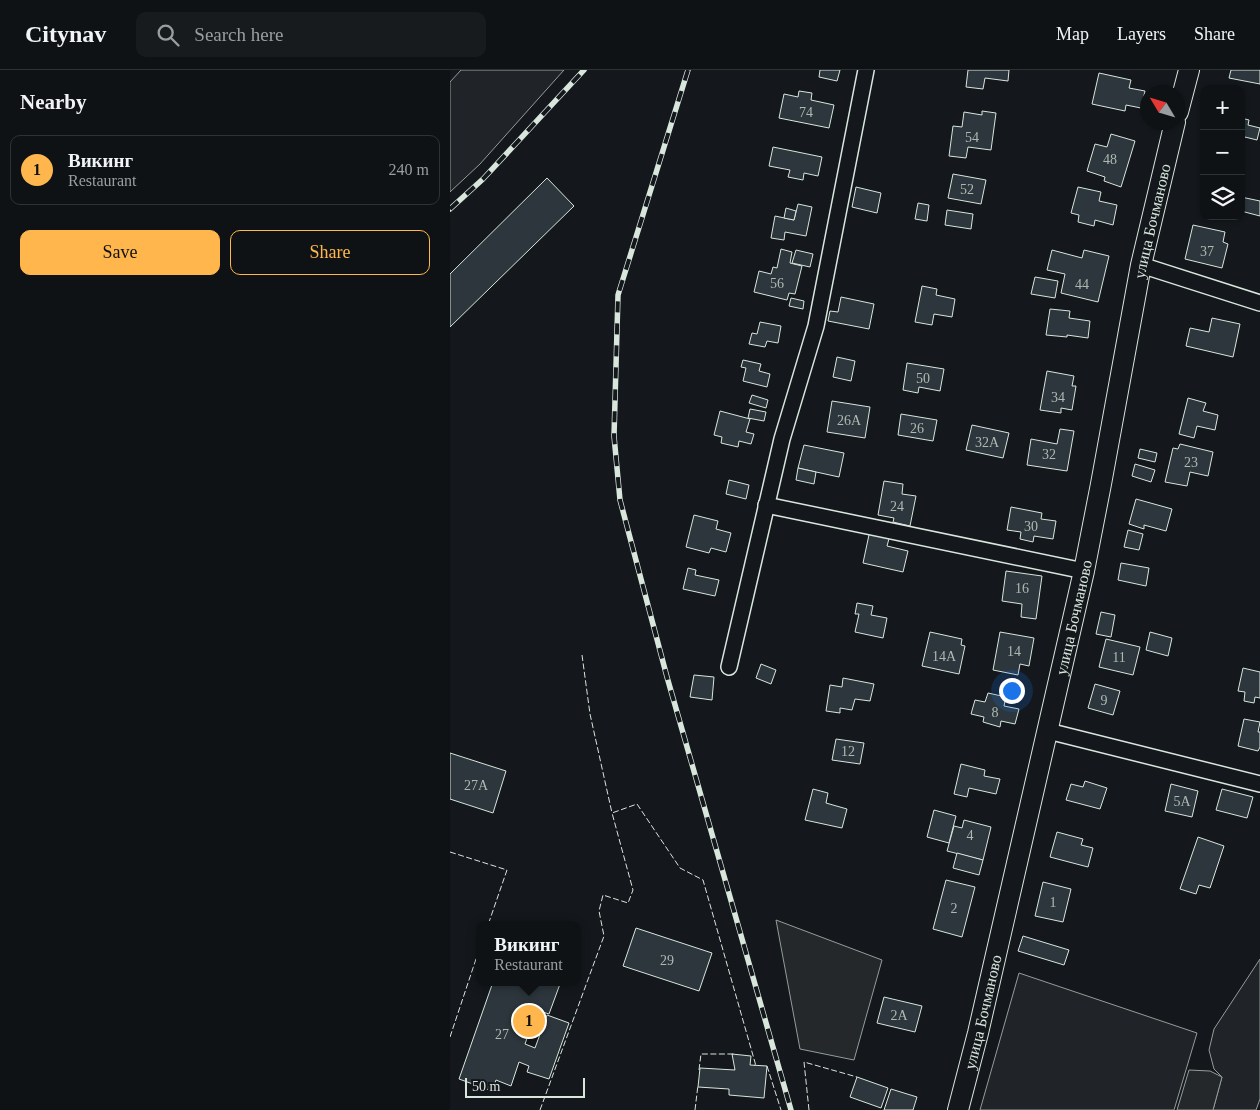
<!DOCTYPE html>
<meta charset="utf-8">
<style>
body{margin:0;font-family:"Times New Roman",serif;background:#181b1e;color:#f1f3f6}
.controls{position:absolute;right:15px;top:15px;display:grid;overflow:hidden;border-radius:10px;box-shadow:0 1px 4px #0004}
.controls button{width:45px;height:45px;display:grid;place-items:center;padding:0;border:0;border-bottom:1px solid #2f3234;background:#0f1215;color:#f1f3f6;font:25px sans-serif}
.compass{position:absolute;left:690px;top:15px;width:45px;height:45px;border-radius:50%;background:#0f1215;box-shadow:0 1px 4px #0004;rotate:308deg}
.scale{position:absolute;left:15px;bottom:12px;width:120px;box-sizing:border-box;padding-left:5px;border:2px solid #d8e6dc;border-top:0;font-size:14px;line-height:18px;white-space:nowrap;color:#d8e6dc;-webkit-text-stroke:4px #14181c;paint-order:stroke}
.you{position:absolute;left:561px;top:620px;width:18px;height:18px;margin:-12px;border:4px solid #fff;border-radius:50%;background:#1a73e8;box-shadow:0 0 0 8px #1a73e833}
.badge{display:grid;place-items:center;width:32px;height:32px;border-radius:50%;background:#ffb74d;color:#111;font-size:16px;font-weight:700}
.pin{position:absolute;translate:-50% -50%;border:2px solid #fff;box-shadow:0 1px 5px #0006}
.popup{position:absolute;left:26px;top:851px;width:105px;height:65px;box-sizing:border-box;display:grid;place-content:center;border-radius:10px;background:#0f1215;filter:drop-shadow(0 1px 4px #0005);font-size:16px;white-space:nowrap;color:#9b9ea0}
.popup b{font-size:19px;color:#f1f3f6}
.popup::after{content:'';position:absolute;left:50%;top:100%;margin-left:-10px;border:10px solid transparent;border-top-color:#0f1215}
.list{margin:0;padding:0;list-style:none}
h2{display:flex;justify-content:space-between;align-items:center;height:65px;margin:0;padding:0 20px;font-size:21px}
h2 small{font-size:16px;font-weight:400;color:#9b9ea0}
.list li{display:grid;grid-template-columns:32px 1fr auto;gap:15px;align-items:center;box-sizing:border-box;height:70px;margin:0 10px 10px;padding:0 10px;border:1px solid #2f3234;border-radius:10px}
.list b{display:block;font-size:19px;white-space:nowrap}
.list p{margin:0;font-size:16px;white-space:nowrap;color:#9b9ea0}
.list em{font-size:16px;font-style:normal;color:#9b9ea0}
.actions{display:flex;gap:10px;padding:15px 20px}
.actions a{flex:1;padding:11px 0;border:1px solid #ffb74d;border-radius:10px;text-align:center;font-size:18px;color:#ffb74d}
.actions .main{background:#ffb74d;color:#111}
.icon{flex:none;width:28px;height:28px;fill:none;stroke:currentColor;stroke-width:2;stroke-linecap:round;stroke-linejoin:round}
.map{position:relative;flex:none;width:810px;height:1040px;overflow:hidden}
header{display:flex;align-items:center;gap:30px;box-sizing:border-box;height:70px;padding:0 25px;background:#0f1215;border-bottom:1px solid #2f3234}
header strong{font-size:24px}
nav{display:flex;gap:28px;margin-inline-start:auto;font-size:18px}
.search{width:350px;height:45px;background:#181b1e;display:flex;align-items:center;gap:12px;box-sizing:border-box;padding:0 18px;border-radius:10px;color:#9b9ea0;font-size:19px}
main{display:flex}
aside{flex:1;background:#0f1215}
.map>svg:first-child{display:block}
</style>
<header>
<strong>Citynav</strong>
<div class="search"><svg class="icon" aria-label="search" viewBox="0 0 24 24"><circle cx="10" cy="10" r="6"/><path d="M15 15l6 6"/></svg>Search here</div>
<nav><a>Map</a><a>Layers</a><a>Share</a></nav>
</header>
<main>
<aside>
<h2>Nearby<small></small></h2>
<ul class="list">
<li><span class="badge">1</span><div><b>Викинг</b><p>Restaurant</p></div><em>240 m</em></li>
</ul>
<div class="actions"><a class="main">Save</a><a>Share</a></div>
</aside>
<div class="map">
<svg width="810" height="1040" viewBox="0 0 810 1040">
<rect width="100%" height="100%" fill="#14181c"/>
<!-- green -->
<g fill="#202428" stroke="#939e99">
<path d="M11 0H114L30 94 0 122V12Z"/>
<path d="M810 889V1029L806 1040H763L772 1007 764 999 759 980 764 959Z"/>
<path d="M569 903 747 963 724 1040H530Z"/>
</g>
<!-- parking -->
<g fill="#24282b" stroke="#939e99">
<path d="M326 850 432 890 404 990 350 979Z"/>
<path d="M739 1000 760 1001 772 1007 763 1040H727Z"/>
</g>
<!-- building -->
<g fill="#2c363c" stroke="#d8e6dc">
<path d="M370 0H390L387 11 369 7Z"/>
<path d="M518 0H559L558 11 535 8 533 19 516 17Z"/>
<path d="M781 0H810V14L779 8Z"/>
<path d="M649 3 681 10 679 18 695 21 691 38 676 35 675 41 642 34Z"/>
<path d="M349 21 362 23 361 30 384 35 379 58 329 48 334 24 348 27Z"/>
<path d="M532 41 546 43 541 80 518 77 516 88 499 86 503 56 512 57 514 42 532 45Z"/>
<path d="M791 48 799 50 798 55 810 58 807 70 795 67 791 80Z"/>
<path d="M661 64 685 71 671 117 654 111 655 107 637 101 645 74 657 77Z"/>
<path d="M323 77 372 87 368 106 354 103 353 110 338 107 340 100 319 96Z"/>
<path d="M503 104 536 110 531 134 498 128Z"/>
<path d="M97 108 124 136 0 257V204Z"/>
<path d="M406 117 431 123 427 143 402 137Z"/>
<path d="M628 117 651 122 649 131 667 135 663 155 645 150 644 156 628 152 629 145 621 143Z"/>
<path d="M791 127 810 131V146L791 141Z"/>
<path d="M468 133 479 135 477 151 465 149Z"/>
<path d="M348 134 362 137 356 166 335 162 334 170 321 168 325 146 344 150Z"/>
<path d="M336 138 346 141 344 150 334 148Z"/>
<path d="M497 140 523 144 521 159 495 155Z"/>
<path d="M743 155 775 162 773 172 778 174 772 198 735 189Z"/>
<path d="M331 179 342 182 340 193 352 196 345 224 339 223 337 230 304 222 309 201 321 204 323 197 327 198Z"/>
<path d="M346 180 363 184 360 197 342 193Z"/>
<path d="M602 180 632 188 634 180 659 186 648 232 611 223 615 204 597 200Z"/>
<path d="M585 207 608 211 605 228 581 224Z"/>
<path d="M472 216 487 219 486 225 505 229 502 247 484 244 482 255 465 252Z"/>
<path d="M391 227 424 234 419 259 378 251 380 241 388 242Z"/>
<path d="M341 228 354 231 353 239 339 236Z"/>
<path d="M600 239 620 241 619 248 640 251 638 268 617 265V267L596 265Z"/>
<path d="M762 248 790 254 783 287 736 276 740 258 759 262Z"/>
<path d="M310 252 331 256 328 273 317 271 315 277 299 274 302 263 307 264Z"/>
<path d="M387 287 405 291 401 311 383 307Z"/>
<path d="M293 290 311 294 309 301 320 304 317 317 293 311 296 298 291 297Z"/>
<path d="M457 293 494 299 490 321 469 317 468 323 453 320Z"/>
<path d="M597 301 624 306 622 316H626L622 340 611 338V343L590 340Z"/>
<path d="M302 325 318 330 316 338 299 333Z"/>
<path d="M738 328 756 333 753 341 768 345 765 360 747 356 744 368 729 364Z"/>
<path d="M382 331 420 337 415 368 377 362Z"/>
<path d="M300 339 316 342 314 351 298 348Z"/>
<path d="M270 341 300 349 296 362 304 364 301 374 289 371 288 377 271 373 272 367 264 365Z"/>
<path d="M451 344 487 350 483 371 448 365Z"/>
<path d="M522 355 559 363 553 388 516 380Z"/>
<path d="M610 359 624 361 617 401 577 395 581 369 607 374Z"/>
<path d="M730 374 763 382 758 406 740 402 737 416 715 412 723 378 728 379Z"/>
<path d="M354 375 394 383 389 407 348 398Z"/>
<path d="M690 379 707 383 705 392 688 388Z"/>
<path d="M685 394 705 400 701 412 682 406Z"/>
<path d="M348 398 366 402 364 414 346 410Z"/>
<path d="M279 410 299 415 296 429 276 424Z"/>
<path d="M434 411 453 414 452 424 466 426 460 456 443 452 444 448 428 445Z"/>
<path d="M686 429 722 439 716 461 694 455V459L679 454Z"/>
<path d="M561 437 592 443 591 449 606 451 603 469 584 466 583 472 570 469 571 462 557 460Z"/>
<path d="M244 445 268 451 266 459 281 463 276 482 261 478 259 483 236 477Z"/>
<path d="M420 460 440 465 437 476 458 481 453 502 413 493Z"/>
<path d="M678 460 693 464 689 480 674 477Z"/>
<path d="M671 493 699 498 696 516 668 510Z"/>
<path d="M238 498 246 500 245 505 269 510 265 526 233 519Z"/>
<path d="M556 501 592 506 586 549 571 547 572 534 552 531Z"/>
<path d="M407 533 423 536 421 545 437 548 433 568 405 562 409 544H405Z"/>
<path d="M651 542 665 545 661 567 646 564Z"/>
<path d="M480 562 512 569 511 575 515 576 509 604 472 596Z"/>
<path d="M550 562 584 568 579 596 570 594 568 605 543 600Z"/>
<path d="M700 562 722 568 718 586 696 580Z"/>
<path d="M656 569 690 577 683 605 649 597Z"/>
<path d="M311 594 326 600 321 614 306 608Z"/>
<path d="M793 598 810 602V628L805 627 804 633 794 631 795 622 788 621Z"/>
<path d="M244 605 264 607 262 630 240 627Z"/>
<path d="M393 608 424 614 420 631 405 629 402 640 390 638V643L376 641 380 615 392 617Z"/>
<path d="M645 614 670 621 663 645 638 638Z"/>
<path d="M538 623 556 627 554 636 569 639 565 654 551 651 550 657 533 652 534 647 521 644 525 630 535 632Z"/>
<path d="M794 649 810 652 808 662H810V677L808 681 788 676Z"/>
<path d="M386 669 414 673 410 694 382 690Z"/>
<path d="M0 683 56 701 43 743 0 729Z"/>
<path d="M511 694 535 700 534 706 550 709 546 724 519 718 517 727 504 724Z"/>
<path d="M635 711 657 718 650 739 616 730 621 714 633 717Z"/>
<path d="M721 714 748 721 742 747 715 741Z"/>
<path d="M363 719 378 723 376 733 397 739 392 758 355 750Z"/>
<path d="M772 719 803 727 797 748 766 740Z"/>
<path d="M484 740 506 746 499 773 477 767Z"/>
<path d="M514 750 541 757 533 790 497 781 504 756 512 758Z"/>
<path d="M607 762 633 769 631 775 643 778 638 797 600 787Z"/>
<path d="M748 767 774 776 760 818 749 815 746 824 730 819Z"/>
<path d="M507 783 533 790 529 805 503 798Z"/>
<path d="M496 810 525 817 512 867 483 859Z"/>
<path d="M593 812 621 819 613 852 585 846Z"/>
<path d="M186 858 262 883 249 921 173 896Z"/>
<path d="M573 866 619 880 614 895 568 881Z"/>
<path d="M43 912 110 914 99 944 87 940 75 974 85 978 97 945 119 953 99 1009 77 1002 79 996 69 992 61 1016 46 1010 42 1021 9 1009Z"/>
<path d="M434 927 472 936 465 962 427 953Z"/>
<path d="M282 984 301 986 300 995 317 996 314 1028 279 1025V1019L248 1017 250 998 285 1000Z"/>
<path d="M407 1007 438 1018 431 1038 400 1027Z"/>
<path d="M441 1019 467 1027 463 1040H434Z"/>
</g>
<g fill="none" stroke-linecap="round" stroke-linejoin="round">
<!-- minor casing -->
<g stroke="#d8e6dc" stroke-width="18">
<g id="minor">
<path d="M691 195 810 233"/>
<path d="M316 435 634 501"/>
<path d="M279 597 332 369 366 256 416 0"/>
<path d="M598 661 810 714"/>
</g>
</g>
<!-- secondary casing -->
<g stroke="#d8e6dc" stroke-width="22">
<g id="secondary">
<path d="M728 42 739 0"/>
<path id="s1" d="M508 1040 528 963 634 501 651 414 691 195 725 52"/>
</g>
</g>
<!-- minor -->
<use href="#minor" stroke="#14181c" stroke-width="15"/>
<!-- secondary -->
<use href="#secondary" stroke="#14181c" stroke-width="20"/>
<!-- rail casing -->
<g stroke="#d8e6dc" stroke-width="5.5">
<g id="rail">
<path d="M238 0 168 225 164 366 170 430 217 607 341 1040"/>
<path d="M0 139 33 109 134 0"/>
</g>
</g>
<!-- rail -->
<use href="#rail" stroke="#14181c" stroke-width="4" stroke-dasharray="11" stroke-linecap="butt"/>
<!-- fence -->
<g stroke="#d8e6dc" stroke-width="1" stroke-dasharray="6 2.5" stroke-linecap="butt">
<path d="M132 585 140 644 162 743"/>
<path d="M0 782 57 800 38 855"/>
<path d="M0 967 30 877"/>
<path d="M317 996 331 1040"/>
<path d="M249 1000 251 984H284"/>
<path d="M90 1040 154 866 149 841 153 825 178 833 183 820 162 743 187 734 230 798 253 810 306 996 304 995"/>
<path d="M245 1040 248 1015"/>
<path d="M359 1040 354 992 407 1007"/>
</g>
</g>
<g text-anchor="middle" stroke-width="4" stroke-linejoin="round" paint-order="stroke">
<!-- number labels -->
<g font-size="14" fill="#adbab4">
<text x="356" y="47">74</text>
<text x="522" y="72">54</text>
<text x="660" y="94">48</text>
<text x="517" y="124">52</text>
<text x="757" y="186">37</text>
<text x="327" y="218">56</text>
<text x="632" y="219">44</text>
<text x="473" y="313">50</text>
<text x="608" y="332">34</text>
<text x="399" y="355">26А</text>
<text x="467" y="363">26</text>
<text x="537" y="377">32А</text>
<text x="599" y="389">32</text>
<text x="741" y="397">23</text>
<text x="447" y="441">24</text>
<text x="581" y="461">30</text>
<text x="572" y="523">16</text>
<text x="564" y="586">14</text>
<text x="494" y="591">14А</text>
<text x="669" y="592">11</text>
<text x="654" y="635">9</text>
<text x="545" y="647">8</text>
<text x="398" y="686">12</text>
<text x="26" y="720">27А</text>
<text x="732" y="736">5А</text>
<text x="520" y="770">4</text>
<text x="603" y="837">1</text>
<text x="504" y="843">2</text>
<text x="217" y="895">29</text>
<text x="449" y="950">2А</text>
<text x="52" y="969">27</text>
</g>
<!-- street labels -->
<g font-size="16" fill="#d8e6dc" stroke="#14181c">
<text dy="6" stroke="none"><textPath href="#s1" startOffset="910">улица Бочманово</textPath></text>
<text dy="6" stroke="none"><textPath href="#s1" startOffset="506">улица Бочманово</textPath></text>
<text dy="6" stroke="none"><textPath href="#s1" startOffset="101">улица Бочманово</textPath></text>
</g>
</g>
</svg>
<div class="controls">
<button>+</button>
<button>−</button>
<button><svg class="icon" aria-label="layers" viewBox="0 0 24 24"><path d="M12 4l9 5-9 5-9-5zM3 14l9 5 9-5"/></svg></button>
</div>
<svg class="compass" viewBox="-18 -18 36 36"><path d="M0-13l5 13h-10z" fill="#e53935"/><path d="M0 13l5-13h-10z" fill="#9b9ea0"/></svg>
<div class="scale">50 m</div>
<div class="you"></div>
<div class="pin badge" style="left:79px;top:951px">1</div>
<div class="popup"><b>Викинг</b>Restaurant</div>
</div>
</main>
